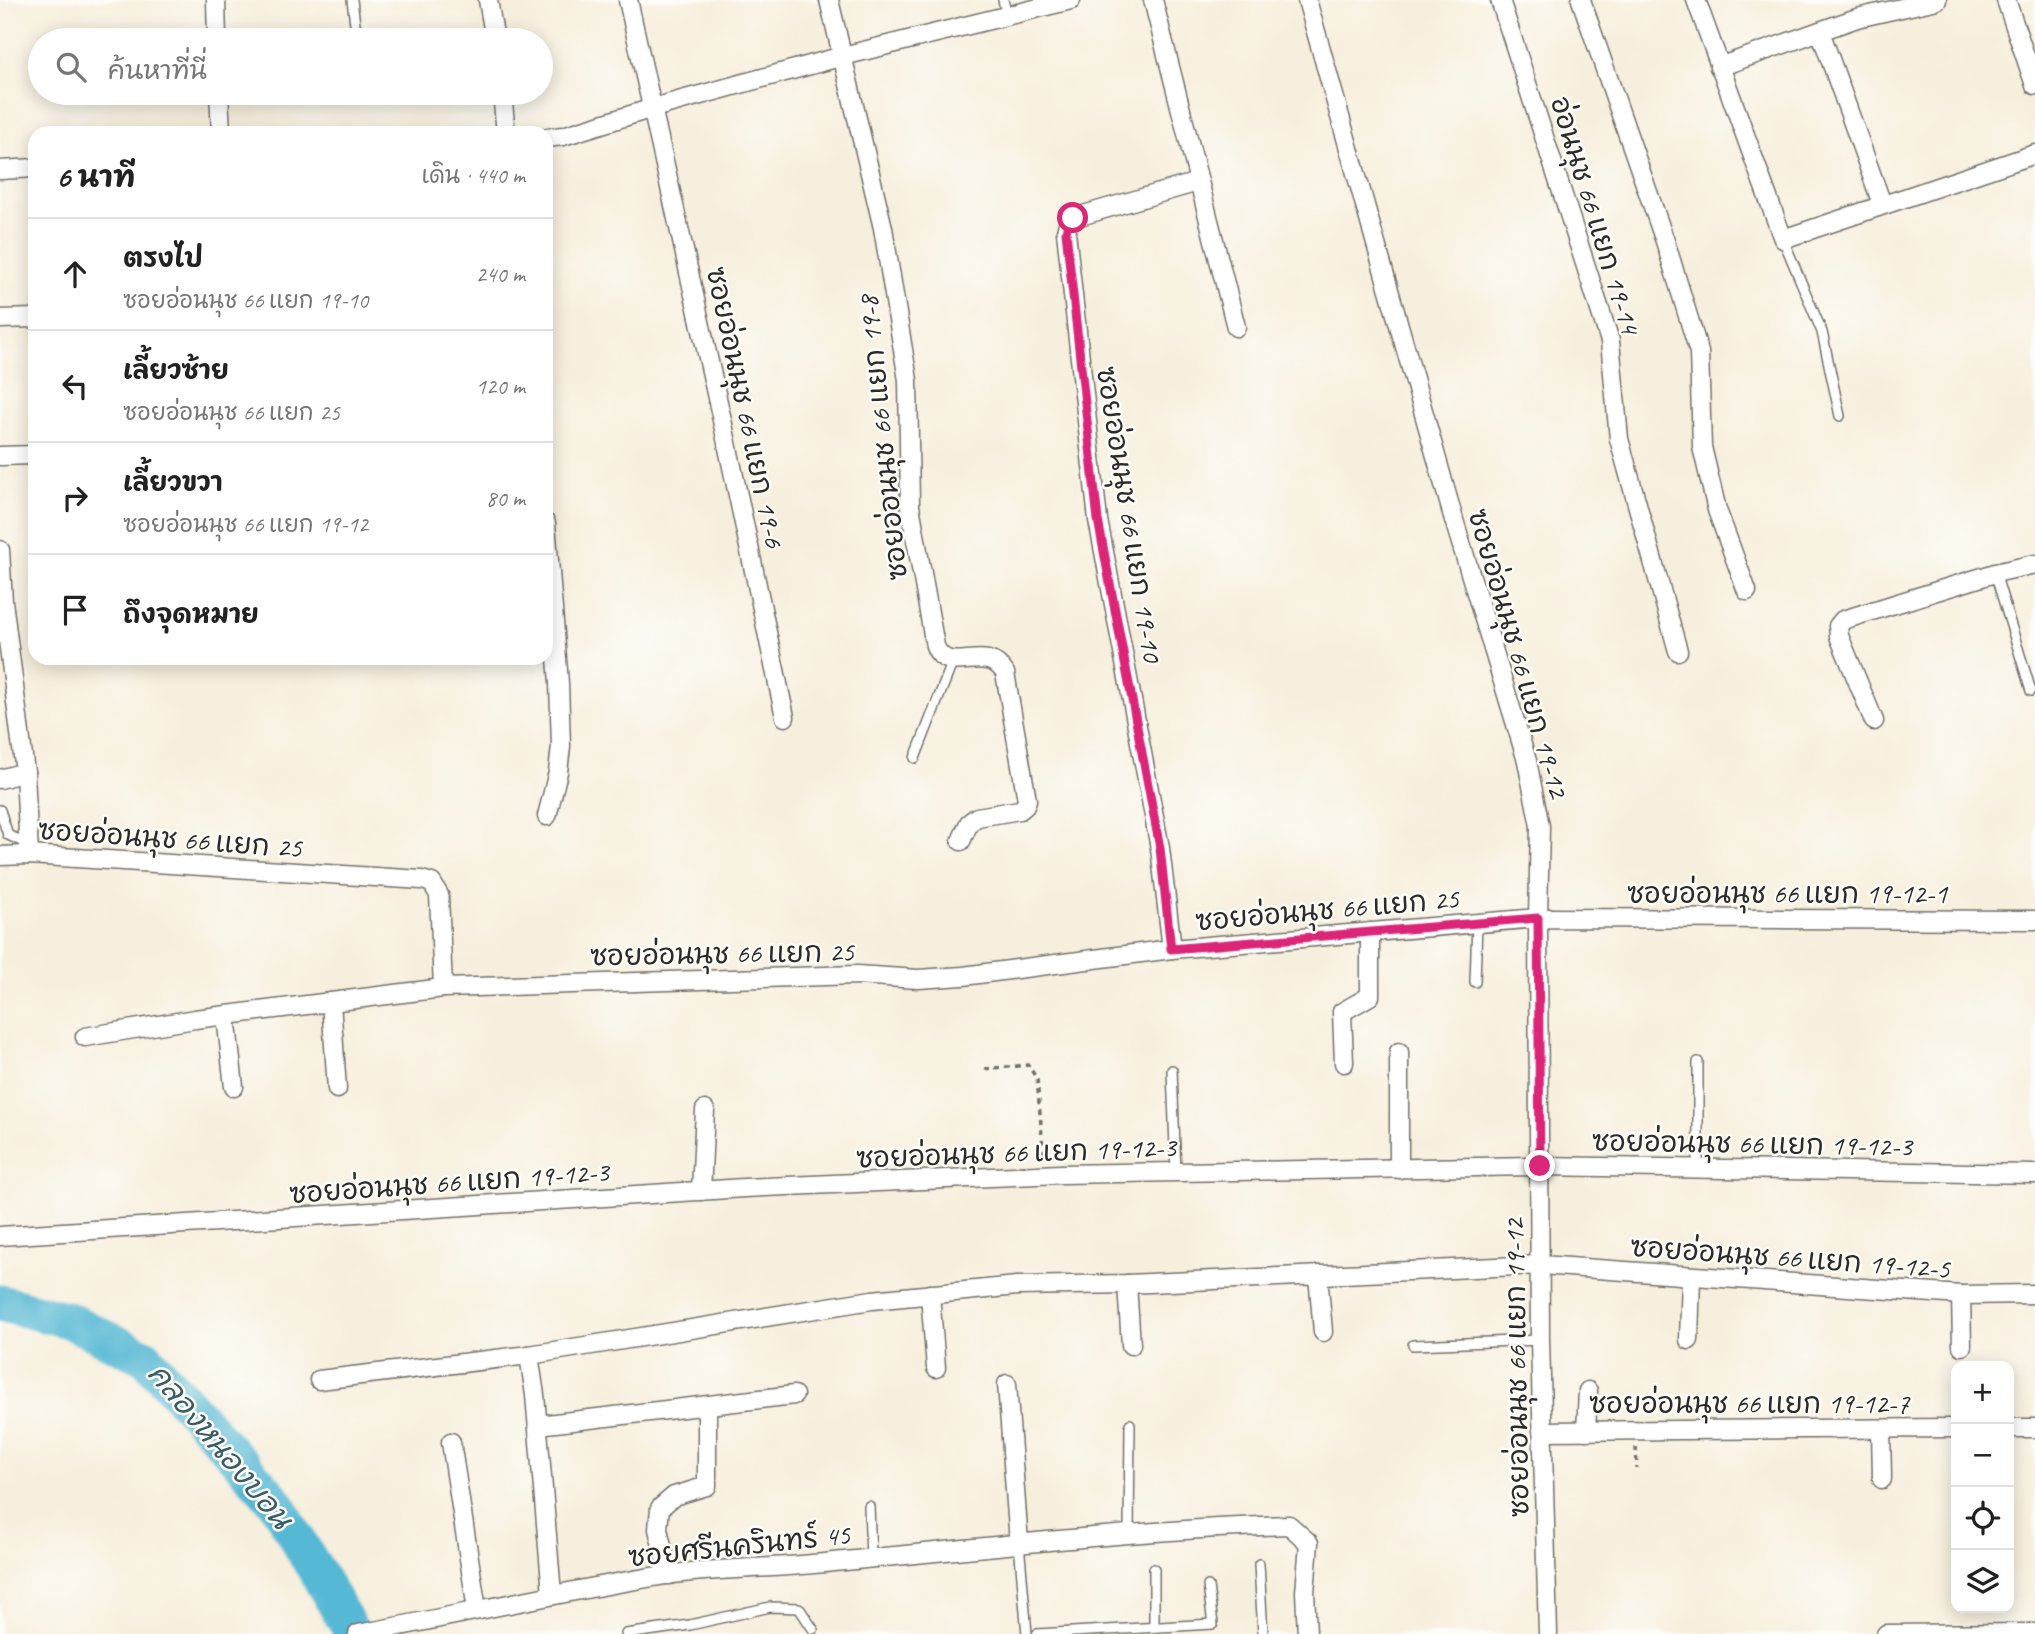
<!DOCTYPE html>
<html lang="th">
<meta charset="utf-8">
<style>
body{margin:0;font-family:Caveat,"Playpen Sans Thai",sans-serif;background:#f6f6f6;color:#222}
.controls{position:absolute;right:21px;bottom:21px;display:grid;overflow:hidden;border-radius:14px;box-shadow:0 4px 18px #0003}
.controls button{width:63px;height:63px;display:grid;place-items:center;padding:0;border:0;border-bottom:2px solid #e0e0e0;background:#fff;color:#222;font:35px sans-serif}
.stop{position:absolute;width:21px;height:21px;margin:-16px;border:5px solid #db2777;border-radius:50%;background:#fff}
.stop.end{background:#db2777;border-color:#fff;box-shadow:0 2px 7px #0008}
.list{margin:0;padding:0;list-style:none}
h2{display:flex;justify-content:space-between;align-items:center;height:91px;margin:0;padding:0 28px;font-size:30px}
h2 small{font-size:23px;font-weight:400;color:#767676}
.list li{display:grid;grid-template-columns:46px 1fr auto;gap:21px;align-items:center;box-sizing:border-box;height:112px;padding:0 28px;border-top:2px solid #e0e0e0}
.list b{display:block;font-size:26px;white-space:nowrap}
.list p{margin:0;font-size:23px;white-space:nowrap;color:#767676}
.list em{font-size:23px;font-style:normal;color:#767676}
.icon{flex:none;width:38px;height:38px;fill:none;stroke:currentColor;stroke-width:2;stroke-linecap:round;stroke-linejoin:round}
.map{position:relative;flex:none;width:2035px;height:1634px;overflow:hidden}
.search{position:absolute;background:#fff;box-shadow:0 4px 18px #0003;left:28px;top:28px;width:525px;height:77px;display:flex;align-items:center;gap:18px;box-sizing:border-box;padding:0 24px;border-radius:38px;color:#767676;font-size:26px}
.panel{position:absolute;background:#fff;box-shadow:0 4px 18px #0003;left:28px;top:126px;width:525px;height:539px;border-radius:21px}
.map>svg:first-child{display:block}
</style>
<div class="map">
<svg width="2035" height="1634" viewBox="0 0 2035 1634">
<rect width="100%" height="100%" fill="#fdfcf7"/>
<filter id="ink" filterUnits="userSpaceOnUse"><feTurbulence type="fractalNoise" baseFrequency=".0143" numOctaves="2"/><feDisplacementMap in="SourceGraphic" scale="14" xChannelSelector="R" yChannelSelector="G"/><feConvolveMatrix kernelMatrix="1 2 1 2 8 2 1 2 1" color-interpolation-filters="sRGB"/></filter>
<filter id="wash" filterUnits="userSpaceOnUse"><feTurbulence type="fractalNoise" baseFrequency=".00686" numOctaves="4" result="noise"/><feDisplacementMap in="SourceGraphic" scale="28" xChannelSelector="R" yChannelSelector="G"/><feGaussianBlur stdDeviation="1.57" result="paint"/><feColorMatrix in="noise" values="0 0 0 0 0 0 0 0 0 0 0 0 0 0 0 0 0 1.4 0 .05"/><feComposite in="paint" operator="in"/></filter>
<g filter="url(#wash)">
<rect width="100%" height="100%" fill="#f7efdd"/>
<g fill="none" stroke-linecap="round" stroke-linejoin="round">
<!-- river -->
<path stroke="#55b8d4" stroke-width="37" d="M0 1303 68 1320 146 1358 275 1501 353 1634"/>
</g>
</g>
<g filter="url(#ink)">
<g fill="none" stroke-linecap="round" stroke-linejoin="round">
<!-- lane casing -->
<g stroke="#727069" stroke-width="12">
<g id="lane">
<path d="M352 0 357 40"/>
<path d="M1003 0 1007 15"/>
<path d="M1783 239 1822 332 1840 416"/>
<path d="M1995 573 2031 691"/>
<path d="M915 758 953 661"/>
<path d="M0 810 8 835 28 844"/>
<path d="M1475 982 1477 923"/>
<path d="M1698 1062V1168"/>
<path d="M1172 1070 1176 1173"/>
<path d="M1413 1345 1540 1340"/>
<path d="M869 1506 871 1558"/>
<path d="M1129 1536 1130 1424"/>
<path d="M1019 1543 1027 1634"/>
<path d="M1259 1564 1263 1634"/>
<path d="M1154 1569V1627"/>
<path d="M626 1634 690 1625 770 1607 799 1608 813 1629"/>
<path d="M1037 1634 1213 1624 1208 1586"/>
</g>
</g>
<!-- street casing -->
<g stroke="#727069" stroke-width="21">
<g id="street">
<path d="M216 0 217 40"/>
<path d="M488 0 495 40"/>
<path d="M628 0 724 429 785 717"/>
<path d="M829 0 883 228 908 380 910 506 935 646C948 679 986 641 1005 673L1027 800 1025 806 1020 810 977 817 969 823 961 841"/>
<path d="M1153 0 1236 327"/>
<path d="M1307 0 1454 520 1527 761 1540 826 1538 918 1540 1340 1548 1634"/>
<path d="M1500 0 1610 341 1619 439 1678 651"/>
<path d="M1581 0 1666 244 1699 352 1702 447 1717 510 1747 591"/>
<path d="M1696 0 1783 239 2035 154"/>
<path d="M2006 0 2035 85"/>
<path d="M1719 67 1820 31"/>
<path d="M219 93 221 133"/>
<path d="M502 93 506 133"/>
<path d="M546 138 563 136 653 108 843 56 1071 0"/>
<path d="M0 170 35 168"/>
<path d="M1882 204 1820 31 1857 18 1937 0"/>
<path d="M0 319 35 318"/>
<path d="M0 456 35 455"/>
<path d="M546 523 559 683 561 746 558 772 547 816"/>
<path d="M0 550 3 601 25 772 29 855"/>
<path d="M1874 721 1839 636 1838 626 1843 620 1995 573 2035 564"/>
<path d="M0 779 25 772"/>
<path d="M0 856 29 855 422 880 432 883 439 895 443 988 857 975 918 979 963 976 1172 949 1538 918 2035 920"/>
<path d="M1172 949 1160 848 1098 520 1066 232 1068 224 1073 218 1198 182"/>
<path d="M331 1002 337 1089"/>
<path d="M226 1016 234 1087"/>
<path d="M85 1037 195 1019 443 988"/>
<path d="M1399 1052V1169"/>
<path d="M1344 1063 1342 1012 1370 996V932"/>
<path d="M701 1191 705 1110"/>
<path d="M0 1236 744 1188 1061 1174 1540 1166 2035 1174"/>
<path d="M1318 1275 1323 1332"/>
<path d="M1127 1284 1131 1345"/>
<path d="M930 1294 936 1368"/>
<path d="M1961 1295 1962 1346"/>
<path d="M1689 1340 1691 1277"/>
<path d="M529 1355 535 1395 552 1594"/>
<path d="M319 1380 529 1355 872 1300 1017 1286 1127 1284 1541 1265 1961 1295 2035 1294"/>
<path d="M1007 1384 1019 1543"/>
<path d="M538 1425 794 1395"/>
<path d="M2009 1428H2035"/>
<path d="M1881 1429 1882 1479"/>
<path d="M1542 1431 1956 1428"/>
<path d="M1586 1431 1588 1391"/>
<path d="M451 1442 477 1610"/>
<path d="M669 1575 658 1529 660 1508 674 1496 707 1486V1406"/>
<path d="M358 1634C461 1615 562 1591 665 1575 714 1568 764 1569 813 1564 972 1549 1130 1530 1289 1525L1309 1543 1305 1592 1307 1634"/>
<path d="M1886 1634 2035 1633"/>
</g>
</g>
<!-- path -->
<g stroke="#727069" stroke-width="3.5" stroke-dasharray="5 5" stroke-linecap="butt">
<path d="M985 1069 1028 1065 1037 1079 1044 1159"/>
<path d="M1636 1447 1637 1468"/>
</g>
<!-- lane -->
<use href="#lane" stroke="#fff" stroke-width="9"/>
<!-- street -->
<use href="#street" stroke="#fff" stroke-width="18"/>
</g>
</g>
<g fill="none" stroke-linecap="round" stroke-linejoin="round" filter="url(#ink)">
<!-- route -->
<path stroke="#db2777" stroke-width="9" d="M1073 218 1068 223 1066 232 1098 520 1160 848 1171 949 1538 918 1540 1166"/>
</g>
<g text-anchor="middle" stroke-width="5" stroke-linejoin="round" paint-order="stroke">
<!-- street labels -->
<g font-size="28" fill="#2b2b2b" stroke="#fdfcf7">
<text transform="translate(1596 215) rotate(73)" y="10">อ่อนนุช 66 แยก 19-14</text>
<text transform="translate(746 407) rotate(78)" y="10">ซอยอ่อนนุช 66 แยก 19-6</text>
<text transform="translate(882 438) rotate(-96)" y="10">ซอยอ่อนนุช 66 แยก 19-8</text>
<text transform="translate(1130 514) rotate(81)" y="10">ซอยอ่อนนุช 66 แยก 19-10</text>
<text transform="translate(1519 653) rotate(74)" y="10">ซอยอ่อนนุช 66 แยก 19-12</text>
<text transform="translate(170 838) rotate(4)" y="10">ซอยอ่อนนุช 66 แยก 25</text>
<text x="1787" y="903">ซอยอ่อนนุช 66 แยก 19-12-1</text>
<text transform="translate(1327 909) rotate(-5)" y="10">ซอยอ่อนนุช 66 แยก 25</text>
<text transform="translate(722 953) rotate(-1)" y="10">ซอยอ่อนนุช 66 แยก 25</text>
<text transform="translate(1752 1143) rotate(1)" y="10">ซอยอ่อนนุช 66 แยก 19-12-3</text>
<text transform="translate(1016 1152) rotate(-2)" y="10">ซอยอ่อนนุช 66 แยก 19-12-3</text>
<text transform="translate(449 1182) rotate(-4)" y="10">ซอยอ่อนนุช 66 แยก 19-12-3</text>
<text transform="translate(1790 1257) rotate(4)" y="10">ซอยอ่อนนุช 66 แยก 19-12-5</text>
<text transform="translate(1516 1368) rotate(-91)" y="10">ซอยอ่อนนุช 66 แยก 19-12</text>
<text x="1749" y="1413">ซอยอ่อนนุช 66 แยก 19-12-7</text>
<text transform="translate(739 1545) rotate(-6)" y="10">ซอยศรีนครินทร์ 45</text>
</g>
<!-- water labels -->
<g font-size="30" font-style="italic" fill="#3a5c66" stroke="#fdfcf7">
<text transform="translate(220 1446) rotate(50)" y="10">คลองหนองบอน</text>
</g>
</g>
</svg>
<div class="controls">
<button>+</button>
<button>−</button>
<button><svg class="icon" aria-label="locate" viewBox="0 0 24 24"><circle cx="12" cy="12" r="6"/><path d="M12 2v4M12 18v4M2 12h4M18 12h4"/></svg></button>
<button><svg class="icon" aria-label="layers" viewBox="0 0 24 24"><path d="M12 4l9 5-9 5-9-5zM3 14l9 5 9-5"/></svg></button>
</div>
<div class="stop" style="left:1073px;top:218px"></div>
<div class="stop end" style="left:1540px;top:1166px"></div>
<div class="search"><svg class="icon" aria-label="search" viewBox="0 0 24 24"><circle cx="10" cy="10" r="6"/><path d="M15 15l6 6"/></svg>ค้นหาที่นี่</div>
<section class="panel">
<h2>6 นาที<small>เดิน · 440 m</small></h2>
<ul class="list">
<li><svg class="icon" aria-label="ahead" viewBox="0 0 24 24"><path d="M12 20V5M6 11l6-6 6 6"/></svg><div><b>ตรงไป</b><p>ซอยอ่อนนุช 66 แยก 19-10</p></div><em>240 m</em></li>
<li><svg class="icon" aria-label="left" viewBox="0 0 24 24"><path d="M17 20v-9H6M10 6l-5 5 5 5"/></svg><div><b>เลี้ยวซ้าย</b><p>ซอยอ่อนนุช 66 แยก 25</p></div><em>120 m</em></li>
<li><svg class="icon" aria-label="right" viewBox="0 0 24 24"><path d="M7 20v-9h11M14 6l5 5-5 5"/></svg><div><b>เลี้ยวขวา</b><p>ซอยอ่อนนุช 66 แยก 19-12</p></div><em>80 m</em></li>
<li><svg class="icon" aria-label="arrive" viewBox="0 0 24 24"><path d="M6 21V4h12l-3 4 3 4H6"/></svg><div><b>ถึงจุดหมาย</b></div></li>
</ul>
</section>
</div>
